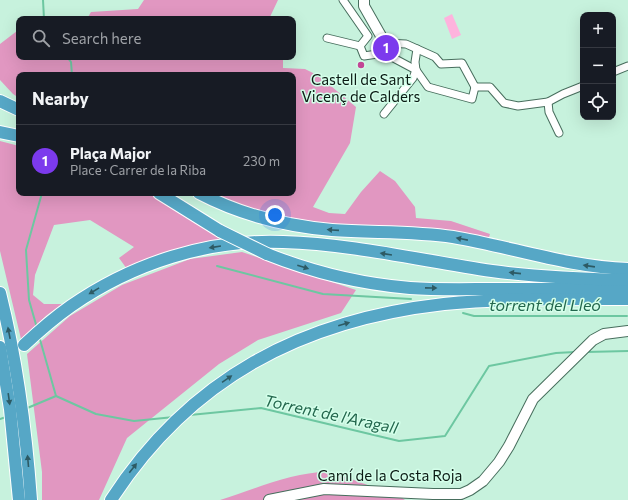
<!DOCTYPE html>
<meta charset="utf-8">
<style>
body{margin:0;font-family:Commissioner,sans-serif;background:#20242c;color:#f1f3f6}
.controls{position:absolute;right:12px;top:12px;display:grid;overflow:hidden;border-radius:8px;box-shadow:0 4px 16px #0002}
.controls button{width:36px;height:36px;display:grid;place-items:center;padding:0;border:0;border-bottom:1px solid #363941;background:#171b24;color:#f1f3f6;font:20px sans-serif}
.you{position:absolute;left:275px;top:215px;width:14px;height:14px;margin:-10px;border:3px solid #fff;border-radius:50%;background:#1a73e8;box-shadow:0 0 0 6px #1a73e833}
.badge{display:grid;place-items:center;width:26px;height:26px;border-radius:50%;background:#7c3aed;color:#fff;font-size:13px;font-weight:700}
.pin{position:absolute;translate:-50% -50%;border:2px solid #fff;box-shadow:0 1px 4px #0006}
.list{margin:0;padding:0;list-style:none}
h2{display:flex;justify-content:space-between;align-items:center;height:52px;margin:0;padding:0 16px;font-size:17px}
h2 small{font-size:13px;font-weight:400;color:#9ea1a6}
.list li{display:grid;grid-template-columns:26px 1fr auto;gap:12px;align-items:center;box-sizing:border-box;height:72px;padding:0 16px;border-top:1px solid #363941}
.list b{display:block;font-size:15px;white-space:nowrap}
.list p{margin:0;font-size:13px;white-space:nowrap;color:#9ea1a6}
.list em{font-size:13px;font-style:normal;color:#9ea1a6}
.icon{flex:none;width:22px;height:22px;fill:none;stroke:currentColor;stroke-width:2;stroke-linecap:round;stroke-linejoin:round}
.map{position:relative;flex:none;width:628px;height:500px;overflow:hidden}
.search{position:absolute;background:#171b24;box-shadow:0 4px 16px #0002;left:16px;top:16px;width:280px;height:44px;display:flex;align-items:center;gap:10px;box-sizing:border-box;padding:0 14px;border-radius:8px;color:#9ea1a6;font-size:15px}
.panel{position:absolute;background:#171b24;box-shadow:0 4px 16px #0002;left:16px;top:72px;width:280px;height:124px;border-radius:8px}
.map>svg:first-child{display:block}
</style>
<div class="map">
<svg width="628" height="500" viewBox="0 0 628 500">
<rect width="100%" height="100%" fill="#c7f2dd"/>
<!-- green -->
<path fill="#feb3dd" d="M452 14 461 35 452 39 444 18Z"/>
<!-- forest -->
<g fill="#e197c1">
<path d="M144 0H278L269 19H87L91 12 138 9Z"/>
<path d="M19 30V57H283V68L305 69 319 76 356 107 350 143 313 207 329 213 345 214 361 192 380 171 395 181 415 207 416 218 451 221 490 234 488 240 441 229 322 225 252 209 210 193H293V75H19V98L13 94 0 80V44L17 31Z"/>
<path d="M0 141 19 146V193H150L203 226 221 240 163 254 127 269 119 258 134 247 90 220 54 225 35 275 33 295 44 304H62L47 315 21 339 0 251Z"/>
<path d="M242 252 356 290 341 313 258 340 219 364 127 438 99 500H42V472L27 354 70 316 122 285 190 259Z"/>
<path d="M326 472C340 473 352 480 365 484 378 490 394 491 405 500H220C252 490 293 472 326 472Z"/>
</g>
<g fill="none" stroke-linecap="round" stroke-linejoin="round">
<!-- stream -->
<g stroke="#6dc7a1" stroke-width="2">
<path d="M43 0 44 19"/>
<path d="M67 57 71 62 72 75"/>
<path d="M217 266 323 294 411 299"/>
<path d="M463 313 474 316H627"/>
<path d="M37 328 29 300 26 250 42 193"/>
<path d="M39 336 56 396"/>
<path d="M586 352 628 351"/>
<path d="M25 409 56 396 96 414 134 421 174 417"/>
<path d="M190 415 261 408 399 441 445 436 489 366 556 353 575 352"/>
<path d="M0 419 6 417"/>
</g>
<!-- street casing -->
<g stroke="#476e5d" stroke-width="9">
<g id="street">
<path d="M343 0 368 36 360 46"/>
<path d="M327 38 360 46"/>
<path d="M360 46 364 56 384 53"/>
<path d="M384 53 385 43 406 44 435 57 441 64 462 63 475 87"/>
<path d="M384 53 416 70 428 87 472 99 475 87"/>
<path d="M416 70 415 62 417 49"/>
<path d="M613 72 628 66"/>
<path d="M475 87H490L504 103 518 106 548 102 563 94 583 86"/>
<path d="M548 102 549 112 559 133"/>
<path d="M384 114 413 78 416 70"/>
</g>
</g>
<!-- secondary casing -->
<g stroke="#476e5d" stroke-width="12">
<g id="secondary">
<path d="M364 0V6L385 43"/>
<path d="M269 500 324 489 433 494H461L470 490 483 481 499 462 509 446 533 399 593 340 604 334 628 331"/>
</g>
</g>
<!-- highway casing -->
<g stroke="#fff" stroke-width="14">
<g id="highway">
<path d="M0 101 19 110"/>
<path d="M0 132 19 136"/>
<path d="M159 193 220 231"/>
<path d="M199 193C239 214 286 226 332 230 372 233 413 231 453 237 512 247 568 267 628 269"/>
<path d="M267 254C312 272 361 284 410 288 439 290 469 289 498 289 541 289 585 289 628 288"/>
<path d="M0 293C17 361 26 430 31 500"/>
<path d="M24 345C39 331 54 318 71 306 133 263 208 239 283 242 353 244 423 261 492 271 537 277 582 279 628 280"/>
<path d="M0 347 10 409 19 500"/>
<path d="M111 500C190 378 302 320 444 304 505 298 567 299 628 299"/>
</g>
</g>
<!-- street -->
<use href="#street" stroke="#fff" stroke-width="7"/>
<!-- secondary -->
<use href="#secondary" stroke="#fff" stroke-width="10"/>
<!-- highway -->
<use href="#highway" stroke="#56a7c6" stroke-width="12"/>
<!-- highway-bridge casing -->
<g stroke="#fff" stroke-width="14" stroke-linecap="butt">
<path id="highway-bridge" d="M220 231 267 254"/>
</g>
<!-- highway-bridge -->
<use href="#highway-bridge" stroke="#56a7c6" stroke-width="12"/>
</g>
<!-- one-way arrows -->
<defs><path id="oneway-solid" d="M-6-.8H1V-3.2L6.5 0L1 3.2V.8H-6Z"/></defs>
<g fill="#2d5a64">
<use href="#oneway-solid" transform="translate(333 230) rotate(-176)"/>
<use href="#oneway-solid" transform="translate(462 239) rotate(-169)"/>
<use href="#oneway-solid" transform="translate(215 247) rotate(171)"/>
<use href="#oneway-solid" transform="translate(386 254) rotate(-171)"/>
<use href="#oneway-solid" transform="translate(589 266) rotate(-172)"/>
<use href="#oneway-solid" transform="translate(303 267) rotate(18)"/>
<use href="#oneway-solid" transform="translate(515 273) rotate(-174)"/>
<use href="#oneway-solid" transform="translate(431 288) rotate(1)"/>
<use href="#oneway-solid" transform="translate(94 291) rotate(149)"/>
<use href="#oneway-solid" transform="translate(344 324) rotate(-16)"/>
<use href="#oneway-solid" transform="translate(9 333) rotate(-101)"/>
<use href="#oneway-solid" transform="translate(227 379) rotate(-34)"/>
<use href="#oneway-solid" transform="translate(9 399) rotate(82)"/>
<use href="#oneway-solid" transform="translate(28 461) rotate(-95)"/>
<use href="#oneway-solid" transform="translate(133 468) rotate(-52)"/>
</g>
<!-- markers -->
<circle fill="#c24695" stroke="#d4ffea" stroke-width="1.5" cx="361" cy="65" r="4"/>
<g text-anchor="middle" stroke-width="3" stroke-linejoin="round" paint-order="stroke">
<!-- poi labels -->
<g font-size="15" fill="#0b1b14" stroke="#d4ffea">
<text x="361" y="85">Castell de Sant<tspan x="361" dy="17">Vicenç de Calders</tspan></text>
</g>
<!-- street labels -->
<g font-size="15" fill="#0b1b14" stroke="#d4ffea">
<text x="390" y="481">Camí de la Costa Roja</text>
</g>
<!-- water labels -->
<g font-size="16" font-style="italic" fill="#22664c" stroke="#d4ffea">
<text x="545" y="311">torrent del Lleó</text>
<text transform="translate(331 414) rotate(12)" y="6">Torrent de l'Aragall</text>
</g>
</g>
</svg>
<div class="controls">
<button>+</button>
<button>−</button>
<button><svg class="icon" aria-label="locate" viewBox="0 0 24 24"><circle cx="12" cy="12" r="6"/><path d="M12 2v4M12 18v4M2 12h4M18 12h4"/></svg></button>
</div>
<div class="you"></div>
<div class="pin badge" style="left:386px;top:48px">1</div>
<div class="search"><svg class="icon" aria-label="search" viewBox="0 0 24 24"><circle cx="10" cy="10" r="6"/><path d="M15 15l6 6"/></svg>Search here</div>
<section class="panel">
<h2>Nearby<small></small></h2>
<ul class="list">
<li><span class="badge">1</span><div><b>Plaça Major</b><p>Place · Carrer de la Riba</p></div><em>230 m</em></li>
</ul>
</section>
</div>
